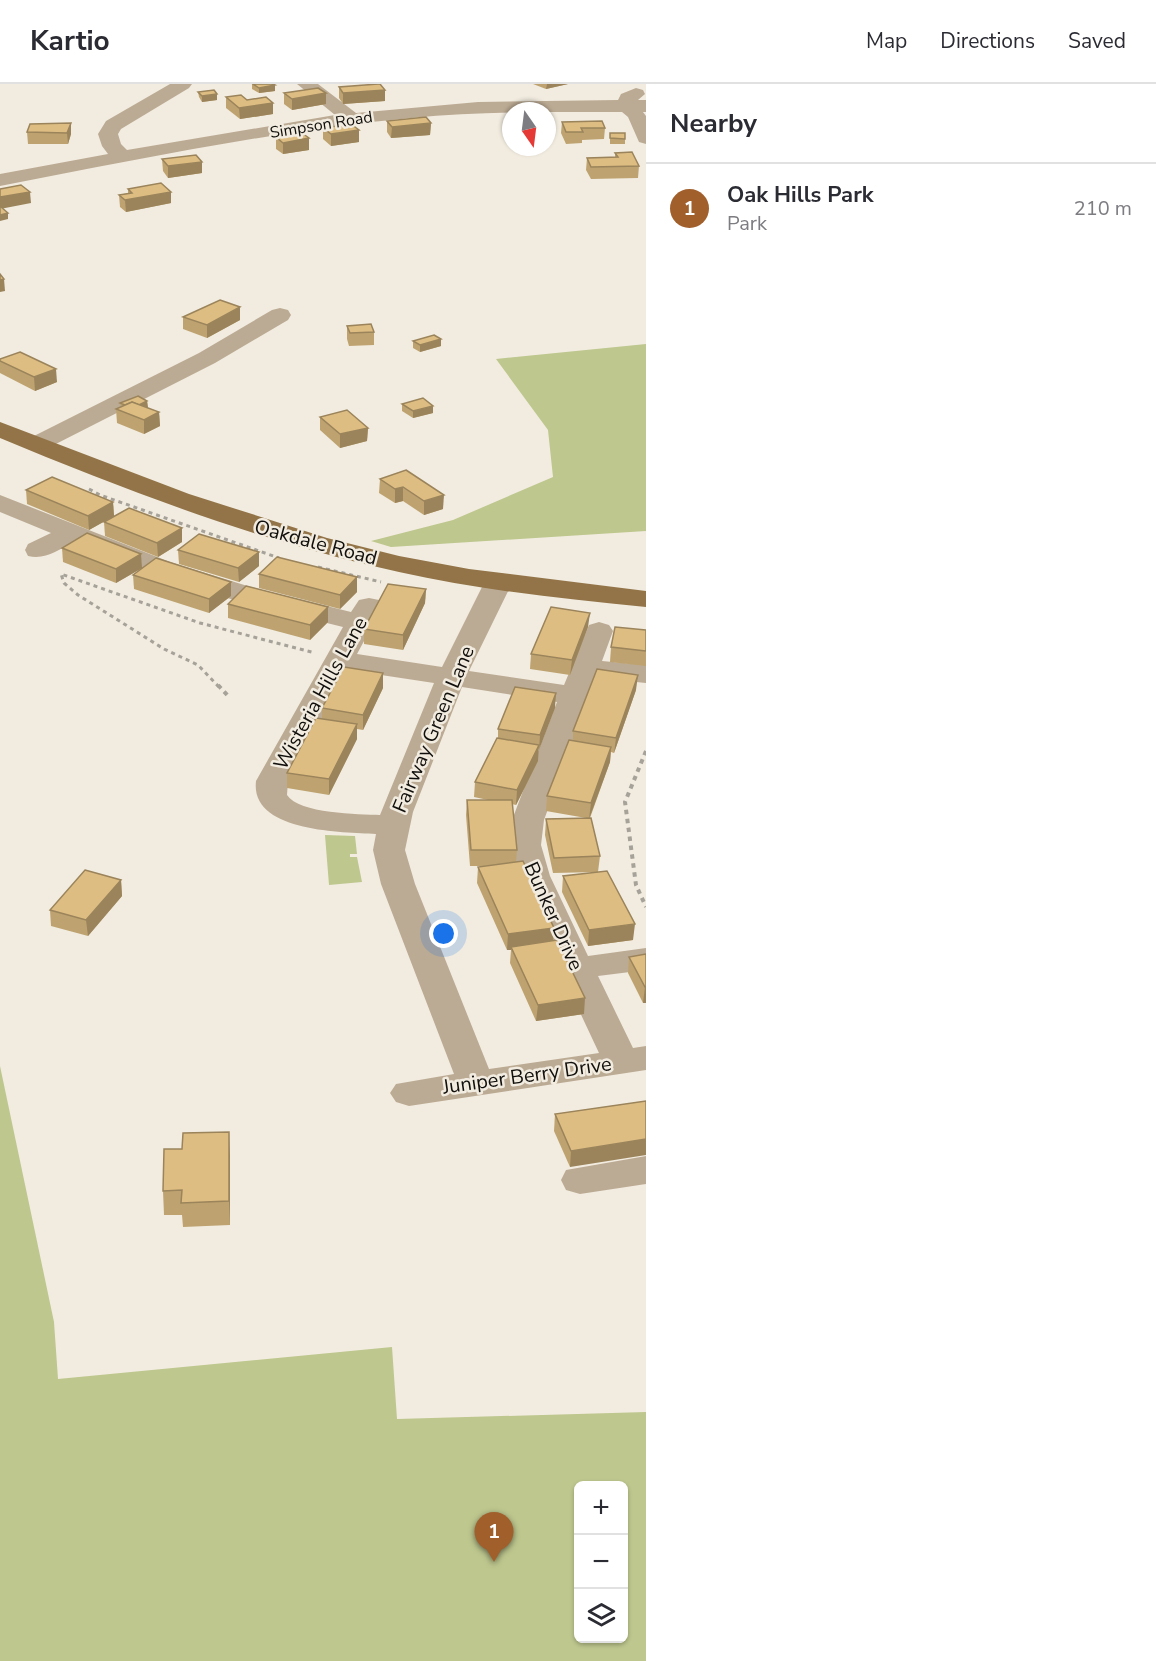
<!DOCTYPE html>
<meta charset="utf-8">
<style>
body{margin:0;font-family:"Nunito Sans",sans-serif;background:#f7f7f7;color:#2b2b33}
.controls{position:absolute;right:18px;bottom:18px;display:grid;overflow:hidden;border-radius:9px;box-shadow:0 2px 4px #0004}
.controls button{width:54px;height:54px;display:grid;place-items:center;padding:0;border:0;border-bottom:2px solid #e1e1e2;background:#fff;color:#2b2b33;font:30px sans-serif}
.compass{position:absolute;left:502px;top:18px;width:54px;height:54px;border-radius:50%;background:#fff;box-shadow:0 2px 4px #0004;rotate:166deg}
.you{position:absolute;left:444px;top:850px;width:21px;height:21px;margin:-15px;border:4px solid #fff;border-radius:50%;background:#1a73e8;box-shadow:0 0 0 9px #1a73e833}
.badge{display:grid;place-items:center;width:39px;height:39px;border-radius:50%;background:#a15f2c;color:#fff;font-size:20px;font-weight:700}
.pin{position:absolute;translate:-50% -50px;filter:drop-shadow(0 2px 3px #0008)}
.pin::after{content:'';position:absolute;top:32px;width:21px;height:18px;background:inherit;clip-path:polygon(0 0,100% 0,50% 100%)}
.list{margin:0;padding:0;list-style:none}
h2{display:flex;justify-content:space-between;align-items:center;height:78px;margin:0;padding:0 24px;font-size:26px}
h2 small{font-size:20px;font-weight:400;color:#7c7c81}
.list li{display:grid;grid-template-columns:39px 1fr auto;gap:18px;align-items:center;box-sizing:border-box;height:90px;padding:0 24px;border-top:2px solid #e1e1e2}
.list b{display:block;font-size:22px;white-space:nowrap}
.list p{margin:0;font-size:20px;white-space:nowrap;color:#7c7c81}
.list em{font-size:20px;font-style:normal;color:#7c7c81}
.icon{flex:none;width:33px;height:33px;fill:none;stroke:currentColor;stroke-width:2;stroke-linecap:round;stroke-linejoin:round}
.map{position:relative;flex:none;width:646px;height:1577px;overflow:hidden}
header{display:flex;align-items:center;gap:36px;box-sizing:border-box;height:84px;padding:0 30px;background:#fff;border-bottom:2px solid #e1e1e2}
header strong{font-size:28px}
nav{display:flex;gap:33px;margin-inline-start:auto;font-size:21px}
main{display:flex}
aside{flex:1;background:#fff}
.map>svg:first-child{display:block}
</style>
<header>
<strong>Kartio</strong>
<nav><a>Map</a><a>Directions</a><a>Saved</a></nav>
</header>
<main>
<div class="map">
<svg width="646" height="1577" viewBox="0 0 646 1577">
<rect width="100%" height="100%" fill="#f2ece0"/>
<!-- green -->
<g fill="#bec78e" fill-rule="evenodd">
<path d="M646 260V447L391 463 371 457 453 436 553 393 548 346 496 275Z"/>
<path d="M325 751 355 752 357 770H350V773H357L362 798 329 801Z"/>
<path d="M0 982 54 1238 58 1295 392 1263 397 1335 646 1328V1577H0ZM578 1402H624V1554H578Z"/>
</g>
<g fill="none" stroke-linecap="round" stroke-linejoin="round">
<!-- path-far1 -->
<g stroke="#a6a299" stroke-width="3" stroke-dasharray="4 4" stroke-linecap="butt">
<path d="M89 405 100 411 279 474"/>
<path d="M318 483 381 498"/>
<path d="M219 603 198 581 164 565 78 511 64 499 61 490 200 539 315 569"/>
</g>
<!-- path -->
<g stroke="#a6a299" stroke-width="4" stroke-dasharray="4.5 4.5" stroke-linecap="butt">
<path d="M218 601 229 613"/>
<path d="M646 667 625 718 636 801 646 823"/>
</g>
<!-- minor -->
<g fill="#bcab94" fill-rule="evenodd">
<path d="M170 0H192L189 4 121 45 118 50 121 60 127 66 335 31 297 0H318L356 29 478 18 618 16 621 10 636 4 643 6 645 10 638 16H646V28H643L646 32V60L639 58 628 33 622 28C550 28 484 27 411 34 272 47 136 76 0 102V90L108 70 102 62 98 50 106 37Z"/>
<path d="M280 224 288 226 291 231 288 236 215 279 46 365 37 367 28 365 25 360 28 355 199 269 272 226Z"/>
<path d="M0 411 170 478 254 504 351 528 359 516 369 514 379 516 383 522 357 570 442 583 485 497 489 491 499 489 509 491 513 497 469 587 564 601 589 541 599 538 609 541 613 547 602 577 646 581V599L596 594 544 736 541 761 550 792 588 872 646 864V886L598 892 633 964 646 962V986L409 1022 396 1018 390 1009 396 1000 454 990 381 800 373 766 376 750C341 748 250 748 256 697L343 543 234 516 150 490 73 458C58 466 46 476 28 472L25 466 28 460 51 449 0 428ZM348 586 434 599 380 731C359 730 299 730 287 711L288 697ZM462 603 557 618 512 736 509 761 516 792 599 969 489 985 415 800 405 766 413 728Z"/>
<path d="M646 1072V1100L580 1110 566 1106 561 1096 566 1086Z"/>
</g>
<!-- major -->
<path fill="#927448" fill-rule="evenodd" d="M0 338 189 410 327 454 399 472 469 485 646 507V523C563 515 480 506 399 488 261 458 130 408 0 354Z"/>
</g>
<!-- wall -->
<g fill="#bea370">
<path d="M252 0H273L275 7 259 9 252 5Z"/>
<path d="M533 0H568L546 5Z"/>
<path d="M339 3 385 17 343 20 339 14Z"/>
<path d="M198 8 217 16 202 18 199 13Z"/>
<path d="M284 9H326V20L292 26 284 20Z"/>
<path d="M226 13 273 19V30L240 35 226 24Z"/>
<path d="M387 37 431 39 430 51 391 54 387 48Z"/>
<path d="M562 38 605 44 604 55 582 56V59L566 60 561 49Z"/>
<path d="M71 39V50L68 60H28L27 48Z"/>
<path d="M323 44 359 58 331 62 323 55Z"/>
<path d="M610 49 625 55V60H610Z"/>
<path d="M276 53 309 54V66L283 70 276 65Z"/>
<path d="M615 69 639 82 638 94 591 95 586 86 587 74 615 73Z"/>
<path d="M162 75 202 89 168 94 163 87Z"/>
<path d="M128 105 171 119 126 128 120 123 119 111 128 109Z"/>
<path d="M183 233 240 236 207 254 183 245Z"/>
<path d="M347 242 374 248V261L349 262 347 255Z"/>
<path d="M413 257 441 262 420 268 413 264Z"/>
<path d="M0 275 57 298 35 307 0 289Z"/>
<path d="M147 317 148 324 159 328 160 342 144 350 117 339 116 325 121 323 120 319Z"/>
<path d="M402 320 433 329 413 334 402 327Z"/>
<path d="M320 333 368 344 367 357 340 364 320 346Z"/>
<path d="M406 386 443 425 424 431 403 417 395 419 379 409 380 395Z"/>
<path d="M26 406 113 418 114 432 89 446 27 420Z"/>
<path d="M104 438 182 444V458L158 473 105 452Z"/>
<path d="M62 464 142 484 116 499 63 478Z"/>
<path d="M178 466 259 468V482L239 498 179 480Z"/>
<path d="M259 490 357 508 340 525 259 504Z"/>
<path d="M133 491 231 498V512L209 529 134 505Z"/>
<path d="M426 505 425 519 403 566 364 560V545Z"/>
<path d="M228 520 328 538 310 556 228 534Z"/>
<path d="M588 543 570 591 530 585 531 570Z"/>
<path d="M646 546V582L610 578 611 563Z"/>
<path d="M383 604 363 646 357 645V655L329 711 287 704V689L322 635V624Z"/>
<path d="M636 606 614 669 611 668 610 678 590 734 600 772 598 788 633 856 588 862 562 808 563 792 598 788 553 789 545 751 546 735 586 734 546 727 547 712 573 657V647Z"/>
<path d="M555 624 538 666V677L516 721 512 720 517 766 516 778 554 844 553 857 584 930 536 937 510 879 511 866H507L477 799 478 783 490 782H470L466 731 467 716H488L474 713 475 698 498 654V645Z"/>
<path d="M121 796 122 812 88 852 51 842 50 826Z"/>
<path d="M646 870V919H643L628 889 629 873Z"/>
<path d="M646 1017 570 1083 554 1047 555 1030Z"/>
<path d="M230 1072V1141L183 1143 182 1131H164L163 1107Z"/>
</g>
<!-- shaded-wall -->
<g fill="#9b845b">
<path d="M547 0H568L546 5Z"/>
<path d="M275 1V7L259 9V4Z"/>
<path d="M385 6V17L343 20V9Z"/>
<path d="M326 9V20L292 26V15Z"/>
<path d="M217 10V16L202 18V12Z"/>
<path d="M273 19V30L240 35 239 24Z"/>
<path d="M71 39V50L68 60 67 49Z"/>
<path d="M431 39 430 51 391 54 392 43Z"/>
<path d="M359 46V58L331 62V50Z"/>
<path d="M309 54V66L283 70V59Z"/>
<path d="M202 78V89L168 94V82Z"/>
<path d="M30 108 31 119 0 125V113Z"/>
<path d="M171 108V119L126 128 125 116Z"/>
<path d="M8 129V135L0 137V131Z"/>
<path d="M4 195 5 207 0 208V196Z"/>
<path d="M240 223V236L207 254V241Z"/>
<path d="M441 255V262L420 268V261Z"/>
<path d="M56 285 57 298 35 307 34 293Z"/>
<path d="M147 317 148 324H130Z"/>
<path d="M433 322V329L413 334V327Z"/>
<path d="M159 328 160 342 144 350V336Z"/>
<path d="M368 344 367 357 340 364V350Z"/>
<path d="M403 403V417L395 419V405Z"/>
<path d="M444 411 443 425 424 431V417Z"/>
<path d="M113 418 114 432 89 446 88 432Z"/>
<path d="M182 444V458L158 473 157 459Z"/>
<path d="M259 468V482L239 498 238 484Z"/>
<path d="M141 470 142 484 116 499V485Z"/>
<path d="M357 493V508L340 525V511Z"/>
<path d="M231 498V512L209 529V515Z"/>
<path d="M426 505 425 519 403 566V551Z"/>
<path d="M328 523V538L310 556V541Z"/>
<path d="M590 529 588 543 570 591 572 576Z"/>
<path d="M383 589V604L363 646V631Z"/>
<path d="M638 591 636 606 614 669 616 654Z"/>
<path d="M556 609 555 624 539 666 540 651Z"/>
<path d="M357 640V655L329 711V695Z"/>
<path d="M539 661 538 677 516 721 517 706Z"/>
<path d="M611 663 610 678 589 735 591 719Z"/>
<path d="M121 796 122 812 88 852 86 836Z"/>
<path d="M635 840 633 856 588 862 589 846Z"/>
<path d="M554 844 553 860 511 863V866H507L508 850Z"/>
<path d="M645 903H646V919H643Z"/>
<path d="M585 914 584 930 536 937 538 921Z"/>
<path d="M229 1048 230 1072V1141L229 1117Z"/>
<path d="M646 1055V1071L570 1083 571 1067Z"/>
</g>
<!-- building -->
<g fill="#ddbd82" stroke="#9b845b" stroke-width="1.5">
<path d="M253 0H273L275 1 259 4Z"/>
<path d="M378 0H380L385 6 343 9 339 3Z"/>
<path d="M318 4 326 9 292 15 284 9Z"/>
<path d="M214 6 217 10 202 12 198 8Z"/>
<path d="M241 11 247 16 266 13 273 19 239 24 226 13Z"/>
<path d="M426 33 431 39 392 43 387 37Z"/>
<path d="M602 37 605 44H581L583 48H566L562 38Z"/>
<path d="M71 39 67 49 27 48 30 40Z"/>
<path d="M351 40 359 46 331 50 323 44Z"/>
<path d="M302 49 309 54 283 59 276 53Z"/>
<path d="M610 49H625V55L610 54Z"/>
<path d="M632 68 639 82 591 83 587 74 618 73 615 69Z"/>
<path d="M196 71 202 78 168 82 162 75Z"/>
<path d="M161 99 171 108 125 116 119 111 132 109 128 105Z"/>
<path d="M21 101 30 108 0 113V105Z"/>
<path d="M0 122 8 129 0 131Z"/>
<path d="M0 190 4 195 0 196Z"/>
<path d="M220 216 240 223 207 241 183 233Z"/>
<path d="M371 240 374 248 350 249 347 242Z"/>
<path d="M434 251 441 255 420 261 413 257Z"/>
<path d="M20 268 56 285 34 293 0 277V275Z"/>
<path d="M138 312 147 317 139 321 132 318 125 321 120 319Z"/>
<path d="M423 314 433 322 413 327 402 320Z"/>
<path d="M132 318 159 328 144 336 116 325Z"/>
<path d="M347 326 368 344 340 350 320 333Z"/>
<path d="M406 386 444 411 424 417 403 403 395 405 380 395Z"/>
<path d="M52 393 113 418 88 432 26 406Z"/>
<path d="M129 424 182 444 157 459 104 438Z"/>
<path d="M87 449 141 470 116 485 62 464Z"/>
<path d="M199 450 259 468 238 484 178 466Z"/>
<path d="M277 473 357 493 340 511 259 490Z"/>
<path d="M156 474 231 498 209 515 133 491Z"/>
<path d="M388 500 426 505 403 551 364 545Z"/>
<path d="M246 502 328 523 310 541 228 520Z"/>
<path d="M551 523 590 529 572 576 531 570Z"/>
<path d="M615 543 646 546V567L611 563Z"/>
<path d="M344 583 383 589 363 631 322 624Z"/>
<path d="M597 585 638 591 616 654 573 647Z"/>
<path d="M515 603 556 609 540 651 498 645Z"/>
<path d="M316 634 357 640 329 695 287 689Z"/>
<path d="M497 654 539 661 517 706 475 698Z"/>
<path d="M569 656 611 663 591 719 547 712Z"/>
<path d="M467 716H512L517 766H471Z"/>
<path d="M591 734 600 772 554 774 546 735Z"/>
<path d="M523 777 554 844 508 850 478 783Z"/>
<path d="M85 786 121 796 86 836 50 826Z"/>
<path d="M607 787 635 840 589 846 563 792Z"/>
<path d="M557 856 585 914 538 921 511 863Z"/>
<path d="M646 870V903H645L629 873Z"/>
<path d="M646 1017V1055L571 1067 555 1030Z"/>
<path d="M229 1048V1117L181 1119 182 1106 163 1107 164 1065H182L183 1049Z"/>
</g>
<g text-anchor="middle" stroke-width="5" stroke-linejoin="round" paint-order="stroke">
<!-- far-street labels -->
<g font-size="16" fill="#110f0c" stroke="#f2ece0">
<text transform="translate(321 40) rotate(-9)" y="6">Simpson Road</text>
</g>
<!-- street labels -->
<g font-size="20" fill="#110f0c" stroke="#f2ece0">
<text transform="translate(316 458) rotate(15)" y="7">Oakdale Road</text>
<text transform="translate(320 609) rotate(-61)" y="7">Wisteria Hills Lane</text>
<text transform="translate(433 645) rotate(-67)" y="7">Fairway Green Lane</text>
<text transform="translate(554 832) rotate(66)" y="7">Bunker Drive</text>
<text transform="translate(527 991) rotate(-8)" y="7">Juniper Berry Drive</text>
</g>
</g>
</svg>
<div class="controls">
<button>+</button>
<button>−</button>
<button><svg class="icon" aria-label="layers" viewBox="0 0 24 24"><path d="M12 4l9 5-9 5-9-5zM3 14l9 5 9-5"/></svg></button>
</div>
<svg class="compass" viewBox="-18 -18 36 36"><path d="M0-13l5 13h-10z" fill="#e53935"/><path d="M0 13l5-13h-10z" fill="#7c7c81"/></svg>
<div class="you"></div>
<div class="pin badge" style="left:494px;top:1478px">1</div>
</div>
<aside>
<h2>Nearby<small></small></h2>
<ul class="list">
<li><span class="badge">1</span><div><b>Oak Hills Park</b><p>Park</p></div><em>210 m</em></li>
</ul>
</aside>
</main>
